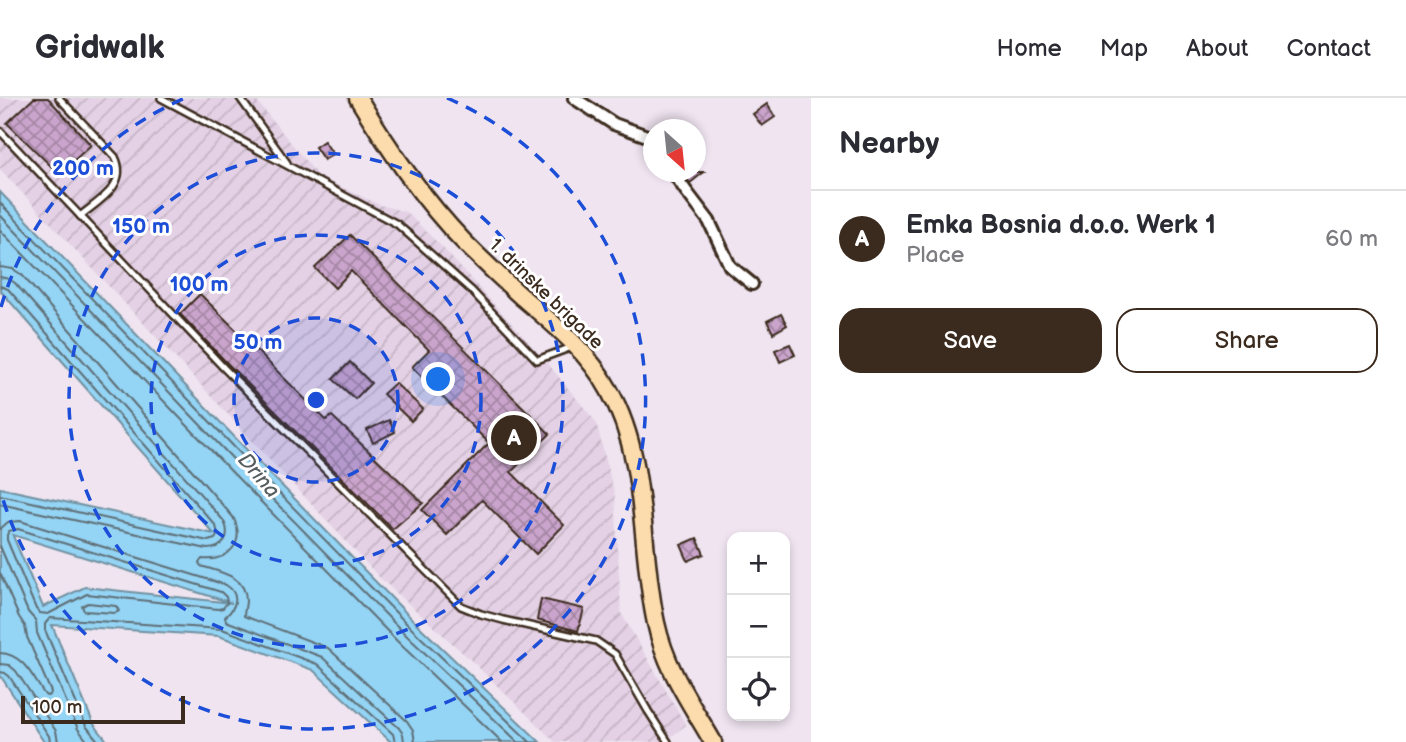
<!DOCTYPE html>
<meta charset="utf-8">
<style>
body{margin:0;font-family:"Balsamiq Sans",sans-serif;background:#f7f7f7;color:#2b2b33}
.controls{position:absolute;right:21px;bottom:21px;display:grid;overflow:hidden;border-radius:14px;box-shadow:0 4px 10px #0003}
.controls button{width:63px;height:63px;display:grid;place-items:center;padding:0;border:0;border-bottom:2px solid #e1e1e2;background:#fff;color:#2b2b33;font:35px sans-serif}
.compass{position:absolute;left:643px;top:21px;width:63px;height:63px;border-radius:50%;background:#fff;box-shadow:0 4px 10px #0003;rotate:153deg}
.scale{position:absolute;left:21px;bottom:18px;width:164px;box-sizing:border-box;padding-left:7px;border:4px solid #3b2a1e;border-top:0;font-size:19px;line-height:24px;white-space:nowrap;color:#3b2a1e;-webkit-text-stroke:5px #fff;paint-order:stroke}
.you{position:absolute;left:439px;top:282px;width:24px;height:24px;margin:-18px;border:5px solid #fff;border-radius:50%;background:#1a73e8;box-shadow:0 0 0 10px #1a73e833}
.badge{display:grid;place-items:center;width:46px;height:46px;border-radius:50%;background:#3b2a1e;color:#fff;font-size:23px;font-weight:700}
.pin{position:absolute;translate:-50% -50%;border:4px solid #fff;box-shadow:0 2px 7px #0006}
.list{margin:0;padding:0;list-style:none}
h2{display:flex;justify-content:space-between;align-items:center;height:91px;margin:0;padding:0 28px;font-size:30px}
h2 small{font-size:23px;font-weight:400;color:#7c7c81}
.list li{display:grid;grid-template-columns:46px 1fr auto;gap:21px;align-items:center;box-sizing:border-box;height:98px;padding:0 28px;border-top:2px solid #e1e1e2}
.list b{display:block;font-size:26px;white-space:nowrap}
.list p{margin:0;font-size:23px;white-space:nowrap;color:#7c7c81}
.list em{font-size:23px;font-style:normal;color:#7c7c81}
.actions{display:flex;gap:14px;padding:21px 28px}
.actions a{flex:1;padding:16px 0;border:2px solid #3b2a1e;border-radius:21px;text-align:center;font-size:24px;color:#3b2a1e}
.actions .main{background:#3b2a1e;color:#fff}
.icon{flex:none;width:38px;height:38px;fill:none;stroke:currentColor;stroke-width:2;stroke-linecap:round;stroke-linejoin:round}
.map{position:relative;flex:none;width:811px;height:644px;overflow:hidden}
header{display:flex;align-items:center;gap:42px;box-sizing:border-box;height:98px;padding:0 35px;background:#fff;border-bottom:2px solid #e1e1e2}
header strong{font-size:33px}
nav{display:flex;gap:38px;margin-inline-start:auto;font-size:24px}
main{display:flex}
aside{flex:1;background:#fff}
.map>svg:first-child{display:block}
</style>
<header>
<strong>Gridwalk</strong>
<nav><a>Home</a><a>Map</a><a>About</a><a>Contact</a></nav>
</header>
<main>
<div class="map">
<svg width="811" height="644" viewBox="0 0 811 644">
<defs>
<pattern id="industrial-furrows" width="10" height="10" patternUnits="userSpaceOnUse" patternTransform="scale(1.75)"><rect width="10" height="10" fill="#e4d1e5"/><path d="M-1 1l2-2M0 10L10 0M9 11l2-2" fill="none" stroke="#c4b4c4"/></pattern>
<pattern id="building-cross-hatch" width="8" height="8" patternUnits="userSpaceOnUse" patternTransform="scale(1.75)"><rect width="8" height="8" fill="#caa4cc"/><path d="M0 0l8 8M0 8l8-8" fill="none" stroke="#a586a5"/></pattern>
</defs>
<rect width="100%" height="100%" fill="#efe4f0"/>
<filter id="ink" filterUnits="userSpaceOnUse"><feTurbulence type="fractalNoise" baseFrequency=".0143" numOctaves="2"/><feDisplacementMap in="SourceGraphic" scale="14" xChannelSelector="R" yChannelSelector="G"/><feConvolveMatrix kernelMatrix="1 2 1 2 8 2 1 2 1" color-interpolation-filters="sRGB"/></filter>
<g filter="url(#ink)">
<!-- industrial -->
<path fill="url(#industrial-furrows)" d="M0 0H254L319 79 380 107 406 114 442 149 548 266 596 324 615 398 621 515 686 627 664 644H555L474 565 380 480 0 71Z"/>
<!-- water -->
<path fill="#94d4f5" stroke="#70909f" stroke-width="2" fill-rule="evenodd" d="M0 94 245 350 416 525 540 644H391L313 572 219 538 52 527 93 625 108 644H44L0 577V390L214 436 0 192ZM13 438V437L232 505 85 489 43 509Z"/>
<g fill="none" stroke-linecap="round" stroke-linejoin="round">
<!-- shore -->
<g stroke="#5f6e74" stroke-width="2">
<path d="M0 105 240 355 411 530 530 644"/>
<path d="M0 117 233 361 405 536 518 644"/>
<path d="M0 132 226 368 397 543 502 644"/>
<path d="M0 169 13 171 22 177 233 419C246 444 229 464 202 461L199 465 201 468C220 474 246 478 246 502 246 508 244 513 244 518L328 550 407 623 413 632 415 644"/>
<path d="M0 179 9 181 15 185 223 422C232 437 224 451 207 451L0 406"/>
<path d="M0 188 8 191 216 428 218 436 215 441 208 443 0 397"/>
<path d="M0 431 8 424 20 423 226 487C240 496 237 509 225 519L226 523 322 559 399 630 403 636 404 644"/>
<path d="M18 431 221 494 226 499 227 505 223 510 218 511 87 496 48 516 40 515 36 511 7 442V437L9 433Z"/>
<path d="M0 448 28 514 36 523 37 535 78 631 88 644"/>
<path d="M0 475 19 519 25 528 27 539 51 594 50 597 47 598 45 597C33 580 24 556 0 555"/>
<path d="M88 505 116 508 119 513 115 515 84 513 82 508Z"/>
<path d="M0 566 9 567 16 573 56 633 58 644"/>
<path d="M0 574 5 575 9 578 49 638 50 644"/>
<path d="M99 644 86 628 45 532V526L50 520 222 531 317 566 393 636 395 644"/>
</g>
</g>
<!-- building -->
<g fill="url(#building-cross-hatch)" stroke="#3b2a1e" stroke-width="2">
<path d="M34 0H48L91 47 59 76 7 25Z"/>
<path d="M767 6 775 19 762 28 753 16Z"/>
<path d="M324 43 333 56 324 62 315 49Z"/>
<path d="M682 74H704L690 85Z"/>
<path d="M350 137 550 336 511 374 564 427 536 456 482 402 447 437 422 412 489 345 412 269 429 252 351 173 335 190 315 170Z"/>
<path d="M200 196 326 322 332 318 423 405 393 431 228 266 180 216Z"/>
<path d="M781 216 787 227 773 235 767 223Z"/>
<path d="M790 246 795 257 780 264 775 252Z"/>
<path d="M350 264 371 285 355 301 333 281Z"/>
<path d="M395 285 423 311 411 323 383 296Z"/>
<path d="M389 322 395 334 373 345 367 332Z"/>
<path d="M697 440 704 456 688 463 681 447Z"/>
<path d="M541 501 584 511 578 533 537 522Z"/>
</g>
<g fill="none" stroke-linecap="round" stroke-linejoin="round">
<!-- service casing -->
<g stroke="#3b2a1e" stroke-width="10">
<g id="service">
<path d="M59 0 115 59C129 87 98 103 80 118"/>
<path d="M161 0 397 126 471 192 537 262 572 249"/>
<path d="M240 0 287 65"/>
<path d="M0 33 224 270 461 508 481 516 503 522 596 543 615 556 648 613 668 644"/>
</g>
</g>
<!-- minor casing -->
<g stroke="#3b2a1e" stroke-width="16">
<g id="minor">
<path d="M574 0 614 26 647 38 654 43"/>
<path d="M673 74 686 93 709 123 730 168 752 186"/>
</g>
</g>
<!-- primary casing -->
<g stroke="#3b2a1e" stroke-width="21">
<path id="primary" d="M358 0C389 51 423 102 465 145 484 164 503 182 523 200 555 227 589 255 609 292 649 363 639 449 656 525 666 571 690 604 713 644"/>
</g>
<!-- service -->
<use href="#service" stroke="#fff" stroke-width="5"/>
<!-- minor -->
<use href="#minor" stroke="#fff" stroke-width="10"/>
<!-- primary -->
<use href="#primary" stroke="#fcdcac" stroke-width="16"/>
</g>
</g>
<!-- distance rings -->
<circle cx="316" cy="302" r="82" fill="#1d4ed8" fill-opacity=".12"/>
<g fill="none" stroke="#1d4ed8" stroke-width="3.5" stroke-dasharray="12 9">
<circle cx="316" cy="302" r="82"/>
<circle cx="316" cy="302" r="165"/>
<circle cx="316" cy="302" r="247"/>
<path d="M1 209A329 329 0 0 1 185 0M447 0A329 329 0 1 1 1 395"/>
</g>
<g text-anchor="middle" stroke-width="6" stroke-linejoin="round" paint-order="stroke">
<!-- street labels -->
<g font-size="19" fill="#3b2a1e" stroke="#fff">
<text transform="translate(547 195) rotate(44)" y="7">1. drinske brigade</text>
</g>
<!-- water labels -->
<g font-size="21" font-style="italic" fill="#565d5e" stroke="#fff">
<text transform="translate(259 377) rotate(49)" y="7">Drina</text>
</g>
</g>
<circle cx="316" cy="302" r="10" fill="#1d4ed8" stroke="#fff" stroke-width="3.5"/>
<g font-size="21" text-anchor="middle" font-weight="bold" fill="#1d4ed8" stroke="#fff" stroke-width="6" stroke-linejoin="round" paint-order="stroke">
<text x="83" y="77">200 m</text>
<text x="141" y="135">150 m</text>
<text x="199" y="193">100 m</text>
<text x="258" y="251">50 m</text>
</g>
</svg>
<div class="controls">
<button>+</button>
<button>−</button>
<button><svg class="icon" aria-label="locate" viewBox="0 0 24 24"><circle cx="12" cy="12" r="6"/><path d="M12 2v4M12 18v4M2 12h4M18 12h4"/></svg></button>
</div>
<svg class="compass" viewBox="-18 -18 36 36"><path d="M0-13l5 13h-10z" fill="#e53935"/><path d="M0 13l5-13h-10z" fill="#7c7c81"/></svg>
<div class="scale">100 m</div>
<div class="you"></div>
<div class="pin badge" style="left:514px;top:340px">A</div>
</div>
<aside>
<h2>Nearby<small></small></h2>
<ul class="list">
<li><span class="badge">A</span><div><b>Emka Bosnia d.o.o. Werk 1</b><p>Place</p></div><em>60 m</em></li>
</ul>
<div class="actions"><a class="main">Save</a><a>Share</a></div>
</aside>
</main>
